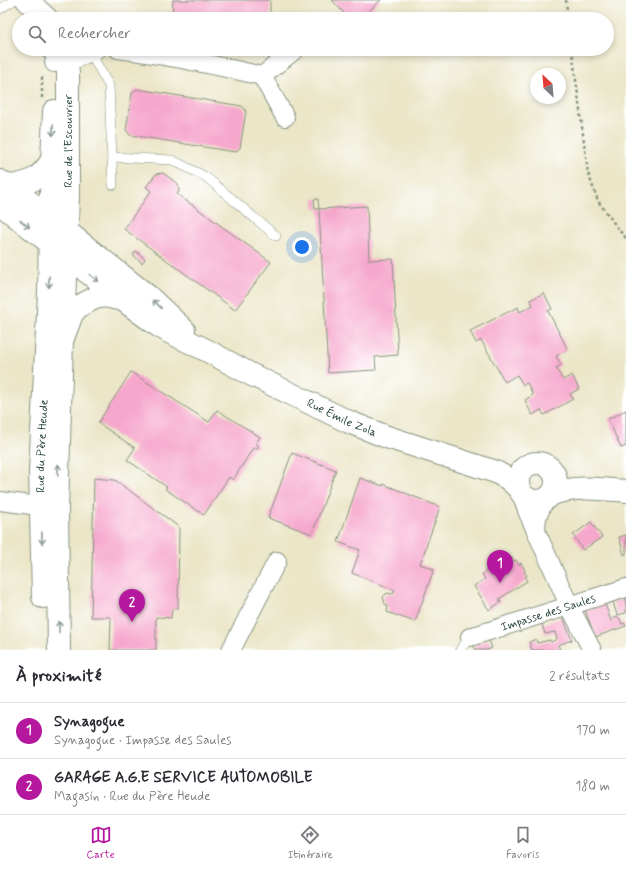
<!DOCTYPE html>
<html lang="fr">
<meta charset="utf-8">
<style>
body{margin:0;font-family:Mynerve,sans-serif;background:#f2f2f3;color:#2b2b33}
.compass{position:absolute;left:530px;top:68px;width:36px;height:36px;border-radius:50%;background:#fff;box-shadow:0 2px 6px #0003;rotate:334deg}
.you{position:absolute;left:302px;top:247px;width:14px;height:14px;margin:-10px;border:3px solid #fff;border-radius:50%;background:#1a73e8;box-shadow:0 0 0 6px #1a73e833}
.badge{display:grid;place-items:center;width:26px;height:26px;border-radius:50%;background:#b5179e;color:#fff;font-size:13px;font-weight:700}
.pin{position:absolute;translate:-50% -33px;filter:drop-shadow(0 1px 2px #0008)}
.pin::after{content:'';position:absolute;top:21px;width:14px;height:12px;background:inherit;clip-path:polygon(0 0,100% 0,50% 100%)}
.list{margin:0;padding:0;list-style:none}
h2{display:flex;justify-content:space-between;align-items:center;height:52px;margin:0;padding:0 16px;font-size:17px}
h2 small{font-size:13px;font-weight:400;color:#7c7c81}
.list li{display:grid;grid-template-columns:26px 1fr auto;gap:12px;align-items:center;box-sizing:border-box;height:56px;padding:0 16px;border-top:1px solid #e1e1e2}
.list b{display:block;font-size:15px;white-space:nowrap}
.list p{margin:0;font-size:13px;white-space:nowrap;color:#7c7c81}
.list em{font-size:13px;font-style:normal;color:#7c7c81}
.icon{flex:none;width:22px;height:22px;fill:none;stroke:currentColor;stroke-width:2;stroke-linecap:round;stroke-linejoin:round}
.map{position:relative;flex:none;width:626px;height:650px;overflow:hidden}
.search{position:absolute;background:#fff;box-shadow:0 2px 6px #0003;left:12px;right:12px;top:12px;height:44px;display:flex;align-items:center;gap:10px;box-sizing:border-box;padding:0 14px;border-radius:22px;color:#7c7c81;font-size:15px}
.sheet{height:164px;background:#fff}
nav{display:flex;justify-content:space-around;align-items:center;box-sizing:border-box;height:56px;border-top:1px solid #e1e1e2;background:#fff;font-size:11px;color:#7c7c81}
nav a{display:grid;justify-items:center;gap:2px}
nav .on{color:#b5179e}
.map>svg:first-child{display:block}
</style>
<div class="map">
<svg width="626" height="650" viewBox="0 0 626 650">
<rect width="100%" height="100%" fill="#fff"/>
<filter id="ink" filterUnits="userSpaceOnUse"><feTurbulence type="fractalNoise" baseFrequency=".025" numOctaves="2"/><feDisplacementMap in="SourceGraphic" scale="8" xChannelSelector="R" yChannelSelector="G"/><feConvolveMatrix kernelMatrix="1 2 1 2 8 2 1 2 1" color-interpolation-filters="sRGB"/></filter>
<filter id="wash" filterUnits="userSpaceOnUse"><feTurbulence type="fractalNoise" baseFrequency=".012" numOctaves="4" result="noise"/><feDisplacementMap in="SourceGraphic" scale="16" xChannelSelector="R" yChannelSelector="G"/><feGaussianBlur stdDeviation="0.9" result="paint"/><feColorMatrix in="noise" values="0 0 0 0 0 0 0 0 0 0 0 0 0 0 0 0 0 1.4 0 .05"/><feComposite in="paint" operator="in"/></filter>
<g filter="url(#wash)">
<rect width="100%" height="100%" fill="#ebe6c8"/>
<g id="blocks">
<!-- building -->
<g fill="#f6a7cc">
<path d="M173 0H270V19H172Z"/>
<path d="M332 0H381L360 19H349Z"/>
<path d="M137 89 242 106 246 111 240 148 235 152 130 135 126 130 132 93Z"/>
<path d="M163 173 178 184 179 191 177 194 271 262 235 310 124 229 151 191 146 187 156 174Z"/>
<path d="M314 199H318L319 209H315Z"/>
<path d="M367 206 369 260 393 259 398 355 375 357 376 370 328 373 319 209Z"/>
<path d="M136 251 145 259 142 263 133 255Z"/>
<path d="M544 293 552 309 548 311 568 350 556 356 561 365 556 368 563 380 572 375 579 389 570 394 573 399 548 413 544 415 541 410 532 415 525 400 533 395 527 383 523 385 517 375 505 382 481 340 476 343 470 331 518 307 520 312 533 305 530 300Z"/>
<path d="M131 372 209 422 217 410 260 437 256 443 258 445V448H253L233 480 229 477 204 515 165 489 167 487 127 460 135 448 98 423Z"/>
<path d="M626 410V446L621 448 608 419Z"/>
<path d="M292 453 336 470 312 534 268 518Z"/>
<path d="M94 478 115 480 179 527 178 609H172L171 618 156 617V650H110L111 617H91Z"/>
<path d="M360 478 383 486V484L440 507 420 564 434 569 415 622 387 612 388 606 385 604 383 597 387 593 393 594 395 590 352 573 360 550 338 542Z"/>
<path d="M591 522 602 537 583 550 573 535Z"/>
<path d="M626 535V554L624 555 619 537Z"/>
<path d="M512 558 514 561 516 560 519 565 521 563 525 570 524 571 527 576 525 577 527 581 499 599 501 602 489 610 474 586 485 579 482 574 491 567 493 570Z"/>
<path d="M625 598H626V613L617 615 613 602Z"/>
<path d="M605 604 611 621 613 620 612 619 618 617 620 619 622 624 624 623 626 626 595 637 585 610Z"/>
<path d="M563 617 572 640 558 645 560 650H532L529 642 536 639 537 643 550 640 551 642 557 639 555 632 545 634 542 624Z"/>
<path d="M489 640 492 648 487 650H476L473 645Z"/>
</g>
</g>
</g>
<g filter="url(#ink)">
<use href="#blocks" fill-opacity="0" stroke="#85927e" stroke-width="1"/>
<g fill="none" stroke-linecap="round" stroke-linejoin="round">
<!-- service casing -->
<g stroke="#85927e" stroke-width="10">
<g id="service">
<path d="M0 9 14 0"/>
<path d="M89 50 109 86 113 185"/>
<path d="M112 157 172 160 206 177 276 236"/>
<path d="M460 650 470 637"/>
</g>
</g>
<!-- minor casing -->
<g stroke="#85927e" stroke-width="20">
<g id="minor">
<path d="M118 49C167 55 215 65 262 76L296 49"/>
<path d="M50 50 53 49"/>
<path d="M54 63 75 59 97 49"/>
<path d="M262 76 285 117"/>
<path d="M521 493 528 513 569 605 592 650"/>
<path d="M0 501 55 508"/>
<path d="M536 528 537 517 545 499"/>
<path id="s1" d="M470 637 626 588"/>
<path d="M231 650 277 561"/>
</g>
</g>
<!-- tertiary casing -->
<g stroke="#85927e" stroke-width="24">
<g id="tertiary">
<path d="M27 0 47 19"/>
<path d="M0 181 27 200 50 218"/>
<path d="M8 186C30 184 40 179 52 160"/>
<path d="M0 204 123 300"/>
<path d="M50 218 54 111"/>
<path d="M63 337 68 195V73L64 49"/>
</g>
</g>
<!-- secondary casing -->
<g stroke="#85927e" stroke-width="24">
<g id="secondary">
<path d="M50 218 149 297 184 330"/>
<circle cx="537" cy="482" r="19"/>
<path d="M552 494C577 485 601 489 626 491"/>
<path id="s2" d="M43 597 40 471 49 292 50 218"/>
<path id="s3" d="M59 650 57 509 62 341 72 314 77 308 85 303 95 298 104 296 123 300 157 325 169 332 206 350 250 374 349 422 387 437 496 472 510 480 519 489"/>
</g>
</g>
<!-- path -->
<g stroke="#85927e" stroke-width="2.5" stroke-dasharray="3 3" stroke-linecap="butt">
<path d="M566 0 568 19"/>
<path d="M572 49 588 173 598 201 619 230 626 238"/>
<path d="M42 98V75"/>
</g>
<!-- service -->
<use href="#service" stroke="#fff" stroke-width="9"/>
<!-- minor -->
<use href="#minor" stroke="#fff" stroke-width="18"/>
<!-- tertiary -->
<use href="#tertiary" stroke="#fff" stroke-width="22"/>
<!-- secondary -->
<use href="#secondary" stroke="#fff" stroke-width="22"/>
</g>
<!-- one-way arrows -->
<defs><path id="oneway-shaft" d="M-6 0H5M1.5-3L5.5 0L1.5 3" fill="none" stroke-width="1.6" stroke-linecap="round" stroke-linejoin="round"/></defs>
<g stroke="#8f9e9a">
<use href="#oneway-shaft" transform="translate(53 130) rotate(92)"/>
<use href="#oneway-shaft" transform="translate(25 224) rotate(38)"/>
<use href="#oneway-shaft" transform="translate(94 278) rotate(37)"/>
<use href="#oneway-shaft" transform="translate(49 282) rotate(90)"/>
<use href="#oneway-shaft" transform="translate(157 304) rotate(-136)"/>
<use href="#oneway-shaft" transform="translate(58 470) rotate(-88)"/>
<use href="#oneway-shaft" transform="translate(42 538) rotate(89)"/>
<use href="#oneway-shaft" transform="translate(59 627) rotate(-90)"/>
</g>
</g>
<g text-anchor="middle" stroke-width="4" stroke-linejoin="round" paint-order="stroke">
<!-- street labels -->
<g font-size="12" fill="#1f3d34" stroke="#fff">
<text transform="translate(68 141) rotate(-90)" y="4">Rue de l'Escouvrier</text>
<text dy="4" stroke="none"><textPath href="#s3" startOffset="644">Rue Émile Zola</textPath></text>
<text dy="4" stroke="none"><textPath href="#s2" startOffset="151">Rue du Père Heude</textPath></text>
<text dy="4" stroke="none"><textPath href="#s1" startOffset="82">Impasse des Saules</textPath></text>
</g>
</g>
</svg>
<svg class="compass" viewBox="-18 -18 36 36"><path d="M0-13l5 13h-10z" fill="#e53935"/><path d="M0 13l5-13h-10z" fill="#7c7c81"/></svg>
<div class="you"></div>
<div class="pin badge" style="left:500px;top:583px">1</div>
<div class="pin badge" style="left:132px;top:622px">2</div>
<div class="search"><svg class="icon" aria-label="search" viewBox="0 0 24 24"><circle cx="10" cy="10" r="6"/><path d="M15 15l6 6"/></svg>Rechercher</div>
</div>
<section class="sheet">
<h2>À proximité<small>2 résultats</small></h2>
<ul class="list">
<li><span class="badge">1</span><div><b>Synagogue</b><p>Synagogue · Impasse des Saules</p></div><em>170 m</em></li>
<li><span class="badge">2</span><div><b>GARAGE A.G.E SERVICE AUTOMOBILE</b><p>Magasin · Rue du Père Heude</p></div><em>180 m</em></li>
</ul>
</section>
<nav>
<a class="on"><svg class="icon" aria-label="map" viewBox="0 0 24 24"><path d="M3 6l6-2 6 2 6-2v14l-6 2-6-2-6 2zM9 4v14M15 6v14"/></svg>Carte</a>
<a><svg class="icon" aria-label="directions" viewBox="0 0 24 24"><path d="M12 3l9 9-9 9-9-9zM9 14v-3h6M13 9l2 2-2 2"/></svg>Itinéraire</a>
<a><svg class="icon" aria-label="saved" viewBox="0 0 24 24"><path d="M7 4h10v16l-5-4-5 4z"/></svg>Favoris</a>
</nav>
